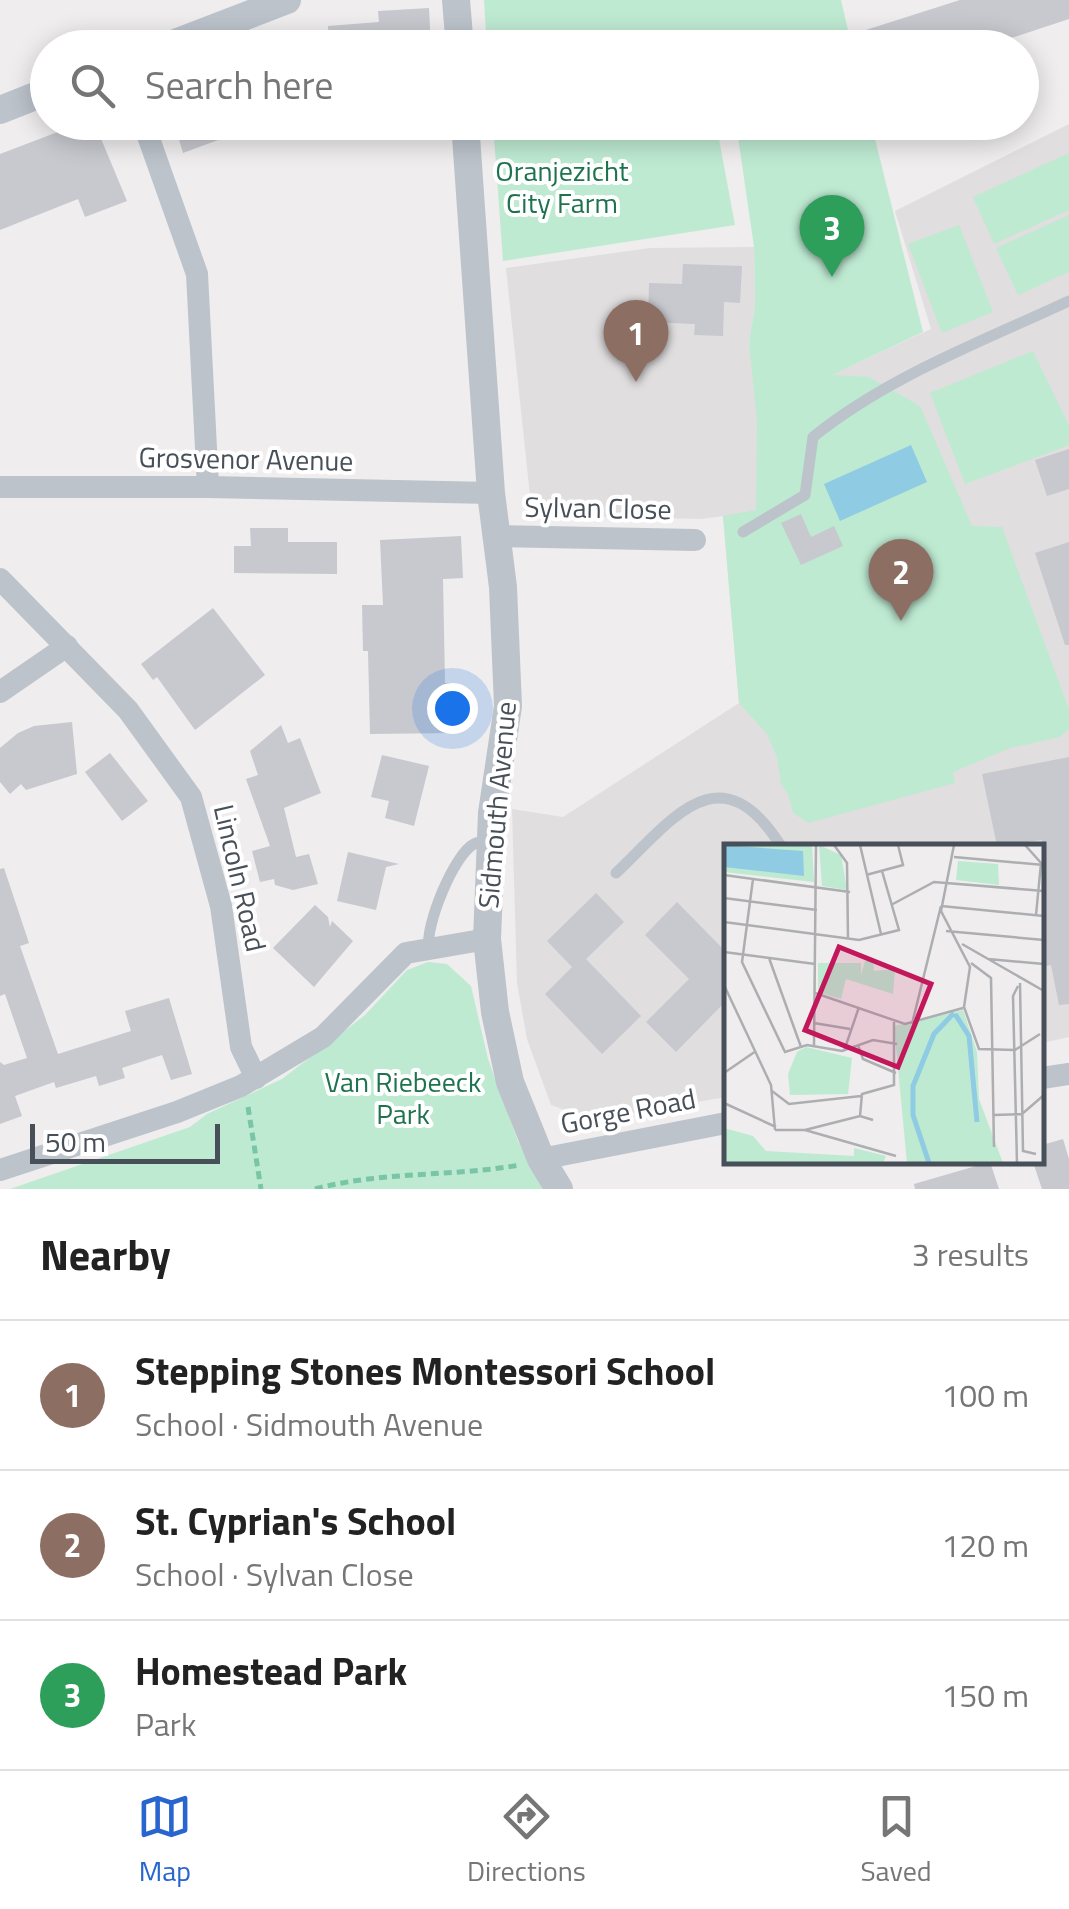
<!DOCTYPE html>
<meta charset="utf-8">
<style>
body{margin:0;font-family:"Titillium Web",sans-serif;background:#f2f2f2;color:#222}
.scale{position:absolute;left:30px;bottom:25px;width:190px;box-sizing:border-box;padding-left:10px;border:5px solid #474f58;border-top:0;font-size:28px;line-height:35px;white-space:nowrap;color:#474f58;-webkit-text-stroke:8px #fff;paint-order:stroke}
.you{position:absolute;left:452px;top:708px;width:35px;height:35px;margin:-25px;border:8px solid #fff;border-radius:50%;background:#1a73e8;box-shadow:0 0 0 15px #1a73e833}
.badge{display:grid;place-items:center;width:65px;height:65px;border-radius:50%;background:#2865ce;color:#fff;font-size:32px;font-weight:700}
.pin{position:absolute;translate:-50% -82px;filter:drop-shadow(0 2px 5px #0008)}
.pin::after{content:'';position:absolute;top:52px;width:35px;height:30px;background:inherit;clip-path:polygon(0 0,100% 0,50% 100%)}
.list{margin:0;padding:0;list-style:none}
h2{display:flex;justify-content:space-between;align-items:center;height:130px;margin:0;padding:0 40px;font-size:42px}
h2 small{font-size:32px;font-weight:400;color:#767676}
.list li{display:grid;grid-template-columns:65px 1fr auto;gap:30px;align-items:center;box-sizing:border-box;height:150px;padding:0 40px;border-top:2px solid #e0e0e0}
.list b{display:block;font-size:38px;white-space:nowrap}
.list p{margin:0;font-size:32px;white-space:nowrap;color:#767676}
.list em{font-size:32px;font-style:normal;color:#767676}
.icon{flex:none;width:55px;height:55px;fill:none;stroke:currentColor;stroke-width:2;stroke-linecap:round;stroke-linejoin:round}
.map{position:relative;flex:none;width:1069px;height:1189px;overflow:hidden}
.search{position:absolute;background:#fff;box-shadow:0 5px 25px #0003;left:30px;right:30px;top:30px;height:110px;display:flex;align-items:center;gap:25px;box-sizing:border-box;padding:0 35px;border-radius:55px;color:#767676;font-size:38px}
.sheet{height:580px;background:#fff}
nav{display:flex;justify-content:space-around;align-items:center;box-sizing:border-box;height:140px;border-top:2px solid #e0e0e0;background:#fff;font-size:28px;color:#767676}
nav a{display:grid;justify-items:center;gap:5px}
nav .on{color:#2865ce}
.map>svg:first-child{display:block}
</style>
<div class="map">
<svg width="1069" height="1189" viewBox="0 0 1069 1189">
<rect width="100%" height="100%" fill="#efeded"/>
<!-- education -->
<path fill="#e0dede" d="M1069 124V1037L1042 1043V846H726V1097L592 1120 551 1105 527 1039 517 983 512 809 563 817 739 703 723 516 702 519 532 515 506 268 650 248 754 247 755 306 749 342 779 399 931 329 895 211Z"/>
<!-- green -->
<g fill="#beead2">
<path d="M484 0H841L852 47H487Z"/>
<path d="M493 123H716L735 225 503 261Z"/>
<path d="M736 123H871L923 332 832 375 869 377 920 406 972 526 1002 527 1069 710V729L1060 737 1010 748 953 772 955 783 808 823 793 813 788 794 781 784 777 757 767 734 739 703 723 516 756 510 757 422 749 342 755 306 754 247Z"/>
<path d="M1069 153V210L994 244 973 197Z"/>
<path d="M1069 215V272L1018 295 996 248Z"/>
<path d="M959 225 993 312 942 333 908 244Z"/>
<path d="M1033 351 1069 426V445L965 484 930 393Z"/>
<path d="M428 962 447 964 471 986 488 1059 518 1141 543 1189H10L190 1127 207 1114 282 1079 365 1015 407 970Z"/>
</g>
<!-- water -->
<path fill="#8fcce3" d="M911 445 927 482 840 521 824 484Z"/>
<!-- building -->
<g fill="#c7c9cf">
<path d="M960 0H1069V19L981 48H826L825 43Z"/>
<path d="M429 8 431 48H329L328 26 379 22 378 11Z"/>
<path d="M84 122H94L127 201 85 217 78 199 0 230V154Z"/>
<path d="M186 122H258L259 125 183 153 177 133 188 129Z"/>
<path d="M683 264 742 266 740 303 724 302 723 336 694 335 695 324 648 322 649 283 682 284Z"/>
<path d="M1069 449V489L1047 496 1035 460Z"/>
<path d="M801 514 811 537 834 526 843 546 801 565 781 523Z"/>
<path d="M250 528H288V542H337V574L234 573V546H251Z"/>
<path d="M461 536 463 578 443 579 445 683H455L454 733 370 734 368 651H363L362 605H383L380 540Z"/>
<path d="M1069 542V645H1065L1035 553Z"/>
<path d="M213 608 265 675 195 730 157 677 153 680 141 664Z"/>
<path d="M72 722 77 774 26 790 21 784 10 794 0 782V748L18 733 34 726Z"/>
<path d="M281 725 288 743 300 738 321 793 284 808 296 857 309 854 318 884 293 890 275 885 274 879 260 882 252 851 270 846 246 779 258 775 250 751Z"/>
<path d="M110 753 148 801 122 821 85 772Z"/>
<path d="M382 755 429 766 414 826 385 818 389 801 371 797Z"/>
<path d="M1069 757V1004L1059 1005 1051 965 1042 967V840L997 846 982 774Z"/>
<path d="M348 852 399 864 386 867 376 910 337 901Z"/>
<path d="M4 868 29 943 20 946 58 1054 131 1031 125 1011 169 998 192 1074 171 1080 162 1055 122 1068 125 1078 99 1086 96 1076 56 1088 54 1082 15 1096 22 1116 0 1124V1062L4 1065 27 1058 5 994 0 996V869Z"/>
<path d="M596 893 624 922 586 959 641 1016 602 1054 545 994 572 967 547 941Z"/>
<path d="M677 902 726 952V1001L676 1052 646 1022 689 979 645 935Z"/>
<path d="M315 905 328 917 330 927 332 921 353 941 314 987 273 948Z"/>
<path d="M1063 1139 1069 1159V1189H1042L1033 1162H1042V1145Z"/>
<path d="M990 1162 999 1189H915L914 1184Z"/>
</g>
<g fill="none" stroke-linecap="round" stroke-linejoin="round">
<!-- path -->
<g stroke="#79c5a5" stroke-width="5" stroke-dasharray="8 5" stroke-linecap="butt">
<path d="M248 1107 261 1189"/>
<path d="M315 1189C382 1171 451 1177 520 1165"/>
</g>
<!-- service -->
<g stroke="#bcc3cb" stroke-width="11">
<path d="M743 532 805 495 813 437C889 376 981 342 1069 301"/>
<path d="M616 873C672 820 720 749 781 846"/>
<path d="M429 947C425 926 454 854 474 844 479 841 485 841 490 840"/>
</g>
<!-- minor -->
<g stroke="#bcc3cb" stroke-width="22">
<path d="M143 122 197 274 208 487"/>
<path d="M0 487H208L491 493"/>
<path d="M499 536 695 540"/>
<path d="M0 579 128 710 191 797 221 906 241 1047 256 1078"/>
<path d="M0 692 67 646"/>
<path d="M1042 1078 1069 1074"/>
<path d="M541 1159 726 1123"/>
<path d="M0 1170 177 1112 241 1086 323 1037 406 953 487 939"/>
</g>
<!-- tertiary -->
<g stroke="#bcc3cb" stroke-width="28">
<path d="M456 0 460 48"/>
<path d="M162 48 287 0"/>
<path d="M0 110 48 91"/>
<path d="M465 122 491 493 503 587 508 706 492 813 487 939 495 1012 510 1082 541 1159 559 1189"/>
</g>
</g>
<g text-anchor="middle" stroke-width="8" stroke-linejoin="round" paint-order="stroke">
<!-- park labels -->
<g font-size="28" fill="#1e734e" stroke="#fff">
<text x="562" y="181">Oranjezicht<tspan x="562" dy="32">City Farm</tspan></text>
<text x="403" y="1092">Van Riebeeck<tspan x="403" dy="32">Park</tspan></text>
</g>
<!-- street labels -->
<g font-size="28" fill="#474f58" stroke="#fff">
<text transform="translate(246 459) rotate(1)" y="10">Grosvenor Avenue</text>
<text transform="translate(598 508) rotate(1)" y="10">Sylvan Close</text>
<text transform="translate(497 805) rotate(-85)" y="10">Sidmouth Avenue</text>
<text transform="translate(240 878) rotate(77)" y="10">Lincoln Road</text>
<text transform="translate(628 1111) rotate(-11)" y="10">Gorge Road</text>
</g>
</g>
<!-- overview -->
<g transform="translate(724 844)">
<rect width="320" height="320" fill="#efeded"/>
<path d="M0 1H88L90 38 0 28ZM95 1 117 11 123 46 98 42ZM234 17 274 20 275 41 232 36ZM149 116 150 127 171 125 169 150 122 135 117 155 94 148V119H137V131L141 117ZM239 166 253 208 255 255 279 319H183L170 182ZM82 203 128 214 124 250 66 251 64 230 73 208ZM0 284 29 292 42 307 130 312V304L162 312 159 319H0Z" fill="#beead2"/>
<path d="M0 1 79 7 80 32 0 23Z" fill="#8fcce3"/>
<path fill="none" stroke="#8fcce3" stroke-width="5" d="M231 170 245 192 253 278M205 319 189 271V242L210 190 230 169"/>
<path fill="none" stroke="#acaeb1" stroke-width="2.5" d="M110 1 123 19 124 94M136 1 157 90M230 1 217 67 246 123 240 163 255 205 291 206 316 190M301 1 317 19 312 71M230 13 320 21M0 31 126 48M142 31 179 21 174 1M29 35 18 118 61 208 83 201 118 207 149 196 173 200M0 54 93 66M167 61 210 38 320 47M217 62 320 72M0 78 135 96 175 86 158 27M222 87 320 96M238 100 320 147M0 108 91 120M45 114 77 203M264 115 320 120M247 119 267 134 270 303M296 139 299 307 312 310M0 141 47 241 51 286M91 149 181 180 239 164M90 179 126 185M188 180 217 62M134 201 139 215 172 229M90 202 92 1M120 207 135 163M0 229 32 207M48 247 65 260 137 252M0 259 52 283M270 271 298 270 320 251M136 272 138 250 170 241V178M51 286H81L172 312M81 286 136 272 149 276M293 319 289 152 294 142"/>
<path fill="#c2185b" fill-opacity="0.15" stroke="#c2185b" stroke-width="5" d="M115 103 207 140 174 223 81 186Z"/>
<rect width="320" height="320" fill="none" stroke="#474f58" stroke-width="5"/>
</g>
</svg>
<div class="scale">50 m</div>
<div class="you"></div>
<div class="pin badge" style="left:636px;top:382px;background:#8d6e63">1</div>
<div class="pin badge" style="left:901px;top:621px;background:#8d6e63">2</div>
<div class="pin badge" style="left:832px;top:277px;background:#2e9e5b">3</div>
<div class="search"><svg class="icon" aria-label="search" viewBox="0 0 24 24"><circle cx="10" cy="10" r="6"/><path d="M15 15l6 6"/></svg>Search here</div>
</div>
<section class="sheet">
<h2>Nearby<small>3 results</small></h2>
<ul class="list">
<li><span class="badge" style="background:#8d6e63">1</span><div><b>Stepping Stones Montessori School</b><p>School · Sidmouth Avenue</p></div><em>100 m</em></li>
<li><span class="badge" style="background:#8d6e63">2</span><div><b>St. Cyprian's School</b><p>School · Sylvan Close</p></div><em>120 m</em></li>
<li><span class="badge" style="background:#2e9e5b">3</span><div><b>Homestead Park</b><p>Park</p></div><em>150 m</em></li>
</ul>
</section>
<nav>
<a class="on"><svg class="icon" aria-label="map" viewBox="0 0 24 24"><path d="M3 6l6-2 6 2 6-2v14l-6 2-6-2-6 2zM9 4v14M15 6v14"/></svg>Map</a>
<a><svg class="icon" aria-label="directions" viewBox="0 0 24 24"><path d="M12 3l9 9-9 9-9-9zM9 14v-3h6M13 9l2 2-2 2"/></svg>Directions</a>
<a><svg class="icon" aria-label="saved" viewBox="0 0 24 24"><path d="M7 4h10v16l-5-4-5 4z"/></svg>Saved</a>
</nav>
